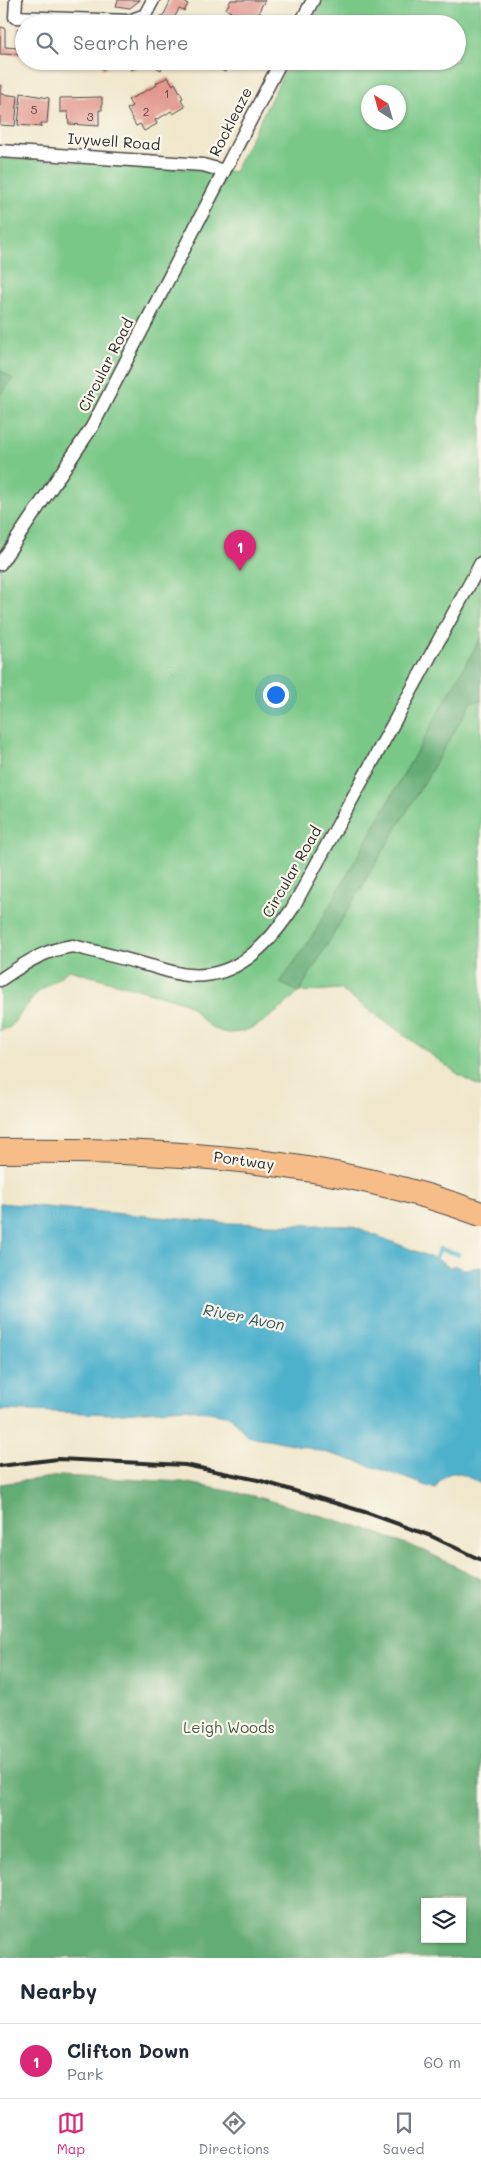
<!DOCTYPE html>
<style>
body{margin:0;font-family:Mali,sans-serif;background:#f2f2f3;color:#1f2937}
.controls{position:absolute;right:15px;bottom:15px;display:grid;overflow:hidden;border-radius:0px;box-shadow:0 1px 4px #0004}
.controls button{width:45px;height:45px;display:grid;place-items:center;padding:0;border:0;border-bottom:1px solid #e0e1e3;background:#fff;color:#1f2937;font:25px sans-serif}
.compass{position:absolute;left:361px;top:85px;width:45px;height:45px;border-radius:50%;background:#fff;box-shadow:0 1px 4px #0004;rotate:323deg}
.you{position:absolute;left:275px;top:694px;width:18px;height:18px;margin:-12px;border:4px solid #fff;border-radius:50%;background:#1a73e8;box-shadow:0 0 0 8px #1a73e833}
.badge{display:grid;place-items:center;width:32px;height:32px;border-radius:50%;background:#db2777;color:#fff;font-size:16px;font-weight:700}
.pin{position:absolute;translate:-50% -41px;filter:drop-shadow(0 1px 2px #0008)}
.pin::after{content:'';position:absolute;top:26px;width:18px;height:15px;background:inherit;clip-path:polygon(0 0,100% 0,50% 100%)}
.list{margin:0;padding:0;list-style:none}
h2{display:flex;justify-content:space-between;align-items:center;height:65px;margin:0;padding:0 20px;font-size:21px}
h2 small{font-size:16px;font-weight:400;color:#747a83}
.list li{display:grid;grid-template-columns:32px 1fr auto;gap:15px;align-items:center;box-sizing:border-box;height:75px;padding:0 20px;border-top:1px solid #e0e1e3}
.list b{display:block;font-size:19px;white-space:nowrap}
.list p{margin:0;font-size:16px;white-space:nowrap;color:#747a83}
.list em{font-size:16px;font-style:normal;color:#747a83}
.icon{flex:none;width:28px;height:28px;fill:none;stroke:currentColor;stroke-width:2;stroke-linecap:round;stroke-linejoin:round}
.map{position:relative;flex:none;width:481px;height:1958px;overflow:hidden}
.search{position:absolute;background:#fff;box-shadow:0 1px 4px #0004;left:15px;right:15px;top:15px;height:55px;display:flex;align-items:center;gap:12px;box-sizing:border-box;padding:0 18px;border-radius:28px;color:#747a83;font-size:19px}
.sheet{height:140px;background:#fff}
nav{display:flex;justify-content:space-around;align-items:center;box-sizing:border-box;height:70px;border-top:1px solid #e0e1e3;background:#fff;font-size:14px;color:#747a83}
nav a{display:grid;justify-items:center;gap:2px}
nav .on{color:#db2777}
.map>svg:first-child{display:block}
</style>
<div class="map">
<svg width="481" height="1958" viewBox="0 0 481 1958">
<rect width="100%" height="100%" fill="#fbf7ec"/>
<filter id="ink" filterUnits="userSpaceOnUse"><feTurbulence type="fractalNoise" baseFrequency=".02" numOctaves="2"/><feDisplacementMap in="SourceGraphic" scale="10" xChannelSelector="R" yChannelSelector="G"/><feConvolveMatrix kernelMatrix="1 2 1 2 8 2 1 2 1" color-interpolation-filters="sRGB"/></filter>
<filter id="wash" filterUnits="userSpaceOnUse"><feTurbulence type="fractalNoise" baseFrequency=".0096" numOctaves="4" result="noise"/><feDisplacementMap in="SourceGraphic" scale="20" xChannelSelector="R" yChannelSelector="G"/><feGaussianBlur stdDeviation="1.12" result="paint"/><feColorMatrix in="noise" values="0 0 0 0 0 0 0 0 0 0 0 0 0 0 0 0 0 1.4 0 .05"/><feComposite in="paint" operator="in"/></filter>
<g filter="url(#wash)">
<rect width="100%" height="100%" fill="#f0e7cc"/>
<!-- green -->
<path fill="#7ac888" stroke="#527a5a" fill-rule="evenodd" d="M323 0H481V1087L465 1079 340 989 299 992C277 1012 241 1048 210 1026 202 1021 197 1013 191 1007 187 1003 179 1001 174 999L69 970 37 993 10 1027 0 1031V158L234 172 290 61H457V24H310ZM368 92H398V122H368Z"/>
<!-- forest -->
<g fill="#63ac74" stroke="#476c50" fill-rule="evenodd">
<path d="M0 370 13 379 0 395Z"/>
<path d="M481 637V701L472 702 299 992 280 983 315 932Z"/>
<path d="M60 1476 183 1482 254 1496 363 1528 425 1551 481 1579V1958H0V1484ZM425 1902H462V1939H425Z"/>
</g>
<!-- water -->
<path fill="#4db1cc" stroke="#3c6e7c" d="M0 1203 226 1223 352 1226 443 1262 445 1265 451 1268 453 1265 464 1269 481 1267V1484C460 1473 449 1464 435 1489 373 1466 313 1445 247 1436L231 1416 185 1408 110 1414 0 1410Z"/>
<g fill="none" stroke-linecap="round" stroke-linejoin="round">
<!-- stream -->
<path stroke="#4db1cc" stroke-width="4.5" d="M435 1259 440 1249 458 1254"/>
</g>
<g id="blocks">
<!-- building -->
<g fill="#e2968e">
<path d="M118 0H140L130 8 116 6Z"/>
<path d="M171 0H179L188 4 184 11 179 9 171 24H152L164 14Z"/>
<path d="M231 0H265L259 11 263 18 262 21 259 23 249 21 248 24H241L228 17 231 12 226 9Z"/>
<path d="M0 27 5 28V47L17 48 18 28 24 29V55L0 54Z"/>
<path d="M101 61H117L103 69Z"/>
<path d="M127 61H147L131 70Z"/>
<path d="M151 61H181L170 67 164 65 161 70 154 66Z"/>
<path d="M203 61H231L225 72Z"/>
<path d="M168 77 173 85 175 83 183 98 181 99 185 107 173 114 171 111 165 115 155 120 157 124 144 131 140 124 136 126 127 109 132 106 128 100 157 85 156 83Z"/>
<path d="M0 85H2L1 94 18 96 15 126 0 125Z"/>
<path d="M21 93 49 98 47 123H41V127L18 125Z"/>
<path d="M102 97V110H99V126L69 124 68 112H60V98Z"/>
</g>
</g>
</g>
<g filter="url(#ink)">
<use href="#blocks" fill-opacity="0" stroke="#494743" stroke-width="1"/>
<g fill="none" stroke-linecap="round" stroke-linejoin="round">
<!-- street casing -->
<g stroke="#494743" stroke-width="15">
<g id="street">
<path d="M16 0 15 17 129 21 145 15 153 0"/>
<path d="M300 24 313 0"/>
<path d="M0 151 203 165 224 171"/>
<path d="M0 564 92 427 281 61"/>
<path d="M0 980C24 964 43 950 73 946 97 952 122 958 147 965 160 968 175 974 188 975 235 980 268 945 292 909L481 563"/>
</g>
</g>
<!-- highway casing -->
<g stroke="#494743" stroke-width="26">
<path id="highway" d="M0 1151C162 1149 327 1157 481 1214"/>
</g>
<!-- street -->
<use href="#street" stroke="#fff" stroke-width="12"/>
<!-- highway -->
<use href="#highway" stroke="#f7bd88" stroke-width="24"/>
<!-- rail -->
<path stroke="#2b2b2b" stroke-width="4" d="M0 1466 58 1459 185 1465 258 1480 368 1513 431 1536 481 1560"/>
</g>
</g>
<g text-anchor="middle" stroke-width="4.5" stroke-linejoin="round" paint-order="stroke">
<!-- number labels -->
<g font-size="12" fill="#594644">
<text x="167" y="98">1</text>
<text x="34" y="114">5</text>
<text x="146" y="116">2</text>
<text x="90" y="121">3</text>
</g>
<!-- street labels -->
<g font-size="15" fill="#2b2b2b" stroke="#fbf7ec">
<text transform="translate(231 122) rotate(-63)" y="5">Rockleaze</text>
<text transform="translate(114 142) rotate(4)" y="5">Ivywell Road</text>
<text transform="translate(106 365) rotate(-63)" y="5">Circular Road</text>
<text transform="translate(292 872) rotate(-60)" y="5">Circular Road</text>
<text transform="translate(244 1161) rotate(8)" y="5">Portway</text>
</g>
<!-- park labels -->
<g font-size="15" fill="#435a47" stroke="#fbf7ec">
<text x="229" y="1733">Leigh Woods</text>
</g>
<!-- water labels -->
<g font-size="16" font-style="italic" fill="#375a63" stroke="#fbf7ec">
<text transform="translate(244 1317) rotate(11)" y="6">River Avon</text>
</g>
</g>
</svg>
<div class="controls">
<button><svg class="icon" aria-label="layers" viewBox="0 0 24 24"><path d="M12 4l9 5-9 5-9-5zM3 14l9 5 9-5"/></svg></button>
</div>
<svg class="compass" viewBox="-18 -18 36 36"><path d="M0-13l5 13h-10z" fill="#e53935"/><path d="M0 13l5-13h-10z" fill="#747a83"/></svg>
<div class="you"></div>
<div class="pin badge" style="left:240px;top:571px">1</div>
<div class="search"><svg class="icon" aria-label="search" viewBox="0 0 24 24"><circle cx="10" cy="10" r="6"/><path d="M15 15l6 6"/></svg>Search here</div>
</div>
<section class="sheet">
<h2>Nearby<small></small></h2>
<ul class="list">
<li><span class="badge">1</span><div><b>Clifton Down</b><p>Park</p></div><em>60 m</em></li>
</ul>
</section>
<nav>
<a class="on"><svg class="icon" aria-label="map" viewBox="0 0 24 24"><path d="M3 6l6-2 6 2 6-2v14l-6 2-6-2-6 2zM9 4v14M15 6v14"/></svg>Map</a>
<a><svg class="icon" aria-label="directions" viewBox="0 0 24 24"><path d="M12 3l9 9-9 9-9-9zM9 14v-3h6M13 9l2 2-2 2"/></svg>Directions</a>
<a><svg class="icon" aria-label="saved" viewBox="0 0 24 24"><path d="M7 4h10v16l-5-4-5 4z"/></svg>Saved</a>
</nav>
